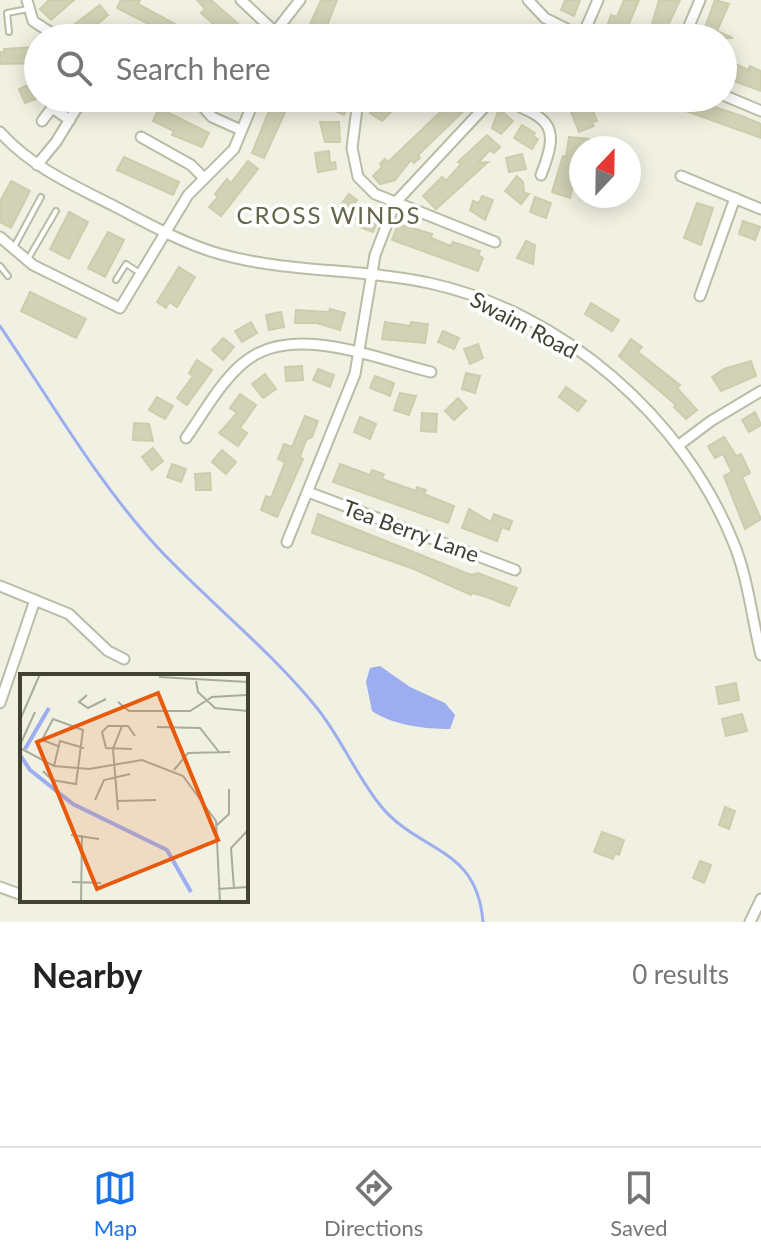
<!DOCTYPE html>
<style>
body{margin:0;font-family:Lato,sans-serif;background:#f6f6f6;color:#222}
.compass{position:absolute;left:569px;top:136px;width:72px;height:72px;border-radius:50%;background:#fff;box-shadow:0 4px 20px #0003;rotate:22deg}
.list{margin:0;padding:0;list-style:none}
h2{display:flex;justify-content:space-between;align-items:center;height:104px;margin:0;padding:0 32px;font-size:34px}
h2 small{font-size:26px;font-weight:400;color:#767676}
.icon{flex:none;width:44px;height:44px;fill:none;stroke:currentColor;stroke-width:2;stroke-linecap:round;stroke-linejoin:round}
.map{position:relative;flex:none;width:761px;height:922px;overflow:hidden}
.search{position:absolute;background:#fff;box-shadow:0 4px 20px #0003;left:24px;right:24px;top:24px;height:88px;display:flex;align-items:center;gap:20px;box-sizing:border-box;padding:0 28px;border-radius:44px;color:#767676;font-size:30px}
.sheet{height:224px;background:#fff}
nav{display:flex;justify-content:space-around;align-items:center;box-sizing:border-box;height:112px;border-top:2px solid #e0e0e0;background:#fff;font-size:22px;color:#767676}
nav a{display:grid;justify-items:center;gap:4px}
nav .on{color:#1a73e8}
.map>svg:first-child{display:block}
</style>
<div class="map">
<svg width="761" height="922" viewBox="0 0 761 922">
<rect width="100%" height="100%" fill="#f0f1e2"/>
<!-- water -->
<path fill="#9caef0" d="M380 666 410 687 445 703 455 715 450 729C425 729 392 725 372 711L366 682 370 668Z"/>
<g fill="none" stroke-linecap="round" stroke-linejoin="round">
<!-- stream -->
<path stroke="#9caef0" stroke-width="3" d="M0 326C51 401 97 482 159 549 210 603 270 650 317 708 341 738 356 775 380 805 418 853 477 845 483 922"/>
</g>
<!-- building -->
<g fill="#d2d2b7" stroke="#cdcdab" stroke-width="2">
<path d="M49 0H74L51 20 40 9Z"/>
<path d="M121 0H140L138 4 182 28 176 38 117 8Z"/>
<path d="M197 0H211L245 30 243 33 249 38H229L201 13 205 9Z"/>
<path d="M321 0H337L328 23 322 38H304Z"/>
<path d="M565 0H580L574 16 561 10Z"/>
<path d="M624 0H639L625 33 607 26 611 15 617 17Z"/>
<path d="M659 0H680L662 38H648Z"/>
<path d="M715 0 729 4 717 31 733 38H701Z"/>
<path d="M100 5 108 15 80 38 71 27Z"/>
<path d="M409 28 441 34V38H407Z"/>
<path d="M35 47 36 63 0 64V52H5L4 49Z"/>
<path d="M723 58 748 70 750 66 761 71V91L723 77Z"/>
<path d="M38 81V98L25 103 19 89Z"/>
<path d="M274 98 289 104 264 158 252 153Z"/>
<path d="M336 98H351L344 115 331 109Z"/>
<path d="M380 98 397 106 382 121 370 113Z"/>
<path d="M455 98H467L472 103 418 155 420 158 414 163 411 160 395 180 380 184 373 176 382 167 380 164 385 159 388 162Z"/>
<path d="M650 98H687L742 116 761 124V138Z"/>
<path d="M591 105 597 121 592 122 594 126 579 132 571 112Z"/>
<path d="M159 108 209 133 202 147 172 135 174 131 153 121Z"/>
<path d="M499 109 513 121 501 134 492 128Z"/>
<path d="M320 122H339L340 142H325Z"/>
<path d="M522 125 535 133 533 136 538 139 532 149 514 138Z"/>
<path d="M487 135 500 147 494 153 490 150 478 163 488 162 436 209 423 196 442 177 446 181 461 164 458 162Z"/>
<path d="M569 137 589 139 588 148H581V170L577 169 570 198 552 192 563 156 566 157Z"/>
<path d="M329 151 330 163 335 162 336 169 318 172 315 153Z"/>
<path d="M522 154 526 169 509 172 506 158Z"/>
<path d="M124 157 179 182 173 195 117 170Z"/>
<path d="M248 161 258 169 221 216 209 207 218 197 215 194 227 179 231 183Z"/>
<path d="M517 176 523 182 524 193 529 194 521 204 505 191Z"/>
<path d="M11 181 30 191 11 228 0 222V202Z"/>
<path d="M349 194 357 200 354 203 379 218 373 232 357 226 359 221 339 207Z"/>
<path d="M482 196 493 200 485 220 470 210 473 201 479 203Z"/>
<path d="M535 197 551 203 546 218 530 212Z"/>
<path d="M697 203 713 208 701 245 684 238Z"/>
<path d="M69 212 88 222 69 259 50 249Z"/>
<path d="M743 221 760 227 755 240 739 234Z"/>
<path d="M398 224 432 234 431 238 451 246 453 242 480 251 478 255 483 258 478 271 392 240Z"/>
<path d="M108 232 124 240 105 277 88 268Z"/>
<path d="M526 241 535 245 533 264 517 258Z"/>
<path d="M179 267 195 277 177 307 169 302 166 308 157 302Z"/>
<path d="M30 292 86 319 76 338 21 311Z"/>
<path d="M591 303 619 320 612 331 585 314Z"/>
<path d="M330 309 345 313 340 330 317 323H295L296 310 329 312Z"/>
<path d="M281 312 284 327 269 330 266 315Z"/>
<path d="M251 322 257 333 242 342 235 331Z"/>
<path d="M385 322 410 326 411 322 428 324 425 343 382 339Z"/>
<path d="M443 331 459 338 454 349 438 342Z"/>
<path d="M223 338 234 347 223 360 212 350Z"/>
<path d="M631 339 642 347 638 352 680 385 677 388 697 410 686 419 674 407 676 405 619 356Z"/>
<path d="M478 344 483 358 470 364 464 349Z"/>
<path d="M197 360 212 370 187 405 177 398 193 376 189 373Z"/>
<path d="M751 361 756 376 721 391 712 377 724 369Z"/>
<path d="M302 366 303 380 286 381 285 367Z"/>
<path d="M318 369 334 375 330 387 313 380Z"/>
<path d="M466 373 480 376 475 393 462 389Z"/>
<path d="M265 374 276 389 263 398 252 384Z"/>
<path d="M375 376 394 383 390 396 370 388Z"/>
<path d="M566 387 586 401 578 411 559 397Z"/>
<path d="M400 393 416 396 409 415 394 410Z"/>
<path d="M240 394 256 405 240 428 247 433 238 446 219 433 237 413 230 408Z"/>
<path d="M157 397 173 406 165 419 149 410Z"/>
<path d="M458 398 467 408 454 420 445 411Z"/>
<path d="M755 412 761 425 749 432 742 420Z"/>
<path d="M422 413 437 414 436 432 421 431Z"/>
<path d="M305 416 318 421 312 437 306 440 300 457 303 459 277 517 261 510 266 496 271 498 285 462 278 459 284 444 292 447Z"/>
<path d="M360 417 376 424 370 439 354 432Z"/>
<path d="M134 423 149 424 153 441 133 440Z"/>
<path d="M724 437 736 456 741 454 750 473 742 477 761 519 745 529 724 476 732 472 723 454 715 458 708 446Z"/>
<path d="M153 448 163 461 152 470 142 457Z"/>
<path d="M222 450 236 462 226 474 212 462Z"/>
<path d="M172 464 186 469 181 482 167 477Z"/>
<path d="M340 464 370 475 372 470 384 474 382 479 416 491 417 487 426 490 424 494 454 506 448 523 333 482Z"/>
<path d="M210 473 211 490H196L195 474Z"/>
<path d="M469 509 491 522 494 514 512 521 509 530 502 527 497 541 462 528Z"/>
<path d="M318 514 471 575 478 573 517 588 509 606 484 596 472 593 471 595 414 569 312 533Z"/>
<path d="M736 683 739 700 719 704 716 687Z"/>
<path d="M742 714 747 731 726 736 722 719Z"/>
<path d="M725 807 735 811 729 829 719 825Z"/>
<path d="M602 832 624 840 619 855 615 853 613 859 594 852Z"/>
<path d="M700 861 711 865 704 883 693 878Z"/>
</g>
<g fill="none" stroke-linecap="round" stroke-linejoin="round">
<!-- lane casing -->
<g stroke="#bbbca5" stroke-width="8">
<g id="lane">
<path d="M9 32 7 13 28 9"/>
<path d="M14 247 41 197"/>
<path d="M28 259 56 211"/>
<path d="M0 266 8 276"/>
<path d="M116 280 126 264 140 273"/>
</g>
</g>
<!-- street casing -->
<g stroke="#bbbca5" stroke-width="13">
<g id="street">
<path d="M27 0 33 21 59 38"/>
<path d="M241 0 275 32 274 38"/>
<path d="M528 0 545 18 585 38"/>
<path d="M275 32 300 0"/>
<path d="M582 37 598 0"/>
<path d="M684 38 700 0"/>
<path d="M723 95 761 111"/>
<path d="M195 98 212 117 241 130"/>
<path d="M363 98 357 108 352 148 358 177 375 194 495 242"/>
<path d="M500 98C548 119 562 122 541 175"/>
<path d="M42 121 52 108 70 120"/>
<path d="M0 132C31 167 75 186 116 207 149 224 184 244 220 254 288 273 360 268 429 283 563 312 684 418 734 544 748 578 752 619 761 655"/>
<path d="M141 137 191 165 203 177"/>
<path d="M37 165 56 142 83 98"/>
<path d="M681 176 761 209"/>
<path d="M0 237 33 265 120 308 188 195 234 149 255 98"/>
<path d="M700 296 735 198"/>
<path d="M186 438C203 414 219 384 242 364 290 321 376 359 431 372"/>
<path d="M679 445 711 421 761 391"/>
<path d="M308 492 515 570"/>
<path d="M287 542 355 374 375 255 395 203 493 98"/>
<path d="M0 586 69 614 108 651 124 659"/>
<path d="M0 703 35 600"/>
<path d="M0 887 22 895"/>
<path d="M750 922 761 899"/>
</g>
</g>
<!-- lane -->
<use href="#lane" stroke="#fff" stroke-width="4"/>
<!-- street -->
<use href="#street" stroke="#fff" stroke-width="9"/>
</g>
<g text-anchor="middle" stroke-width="7" stroke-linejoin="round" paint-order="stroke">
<!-- street labels -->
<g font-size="22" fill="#424233" stroke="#fff">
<text transform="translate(524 325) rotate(28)" y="8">Swaim Road</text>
<text transform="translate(411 531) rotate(20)" y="8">Tea Berry Lane</text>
</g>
<!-- neighbourhood labels -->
<g font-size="24" letter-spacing="2" fill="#65654a" stroke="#fff">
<text x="329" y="224">CROSS WINDS</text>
</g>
</g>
<!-- overview -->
<g transform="translate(20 674)">
<rect width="228" height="228" fill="#f0f1e2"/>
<path fill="none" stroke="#9caef0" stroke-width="4" d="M5 75 29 34M0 81 10 96 53 130 147 176 171 218"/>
<path fill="none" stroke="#aaab9c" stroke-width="2" d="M139 3 228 8M176 7 178 18 195 34 228 37M67 21 59 28 68 34 86 25M98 28 109 37H170L192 23 226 21M0 46 20 0M137 53 180 54 199 78M0 71 15 38M0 74 34 92 69 95 122 86 163 102 196 147 200 228M112 75 86 74 82 58 88 52H108L115 62M34 92 40 67 64 74M154 96 168 79 210 78M23 97 32 106 56 110 63 56 33 45 22 66 38 72M75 126 84 106 110 100M98 127 136 126M98 136 93 75 102 52M197 151 209 140V115M51 161 79 165M52 208 81 209M198 215 228 213M214 215 211 174 228 156M61 228 62 161"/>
<path fill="#e8590c" fill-opacity="0.15" stroke="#e8590c" stroke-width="4" d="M138 19 198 166 77 215 17 68Z"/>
<rect width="228" height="228" fill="none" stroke="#424233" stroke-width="4"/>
</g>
</svg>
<svg class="compass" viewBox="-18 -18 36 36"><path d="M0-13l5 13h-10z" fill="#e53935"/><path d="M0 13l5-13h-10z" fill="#767676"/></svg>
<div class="search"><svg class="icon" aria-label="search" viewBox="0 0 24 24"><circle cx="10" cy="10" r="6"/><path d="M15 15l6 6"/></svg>Search here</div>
</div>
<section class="sheet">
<h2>Nearby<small>0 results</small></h2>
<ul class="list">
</ul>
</section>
<nav>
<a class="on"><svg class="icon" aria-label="map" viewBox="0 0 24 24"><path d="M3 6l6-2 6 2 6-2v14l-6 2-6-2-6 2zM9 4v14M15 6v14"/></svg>Map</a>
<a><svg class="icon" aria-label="directions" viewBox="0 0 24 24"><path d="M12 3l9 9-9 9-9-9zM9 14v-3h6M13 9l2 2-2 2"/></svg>Directions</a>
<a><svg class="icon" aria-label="saved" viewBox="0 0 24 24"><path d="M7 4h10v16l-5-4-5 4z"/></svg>Saved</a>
</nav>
